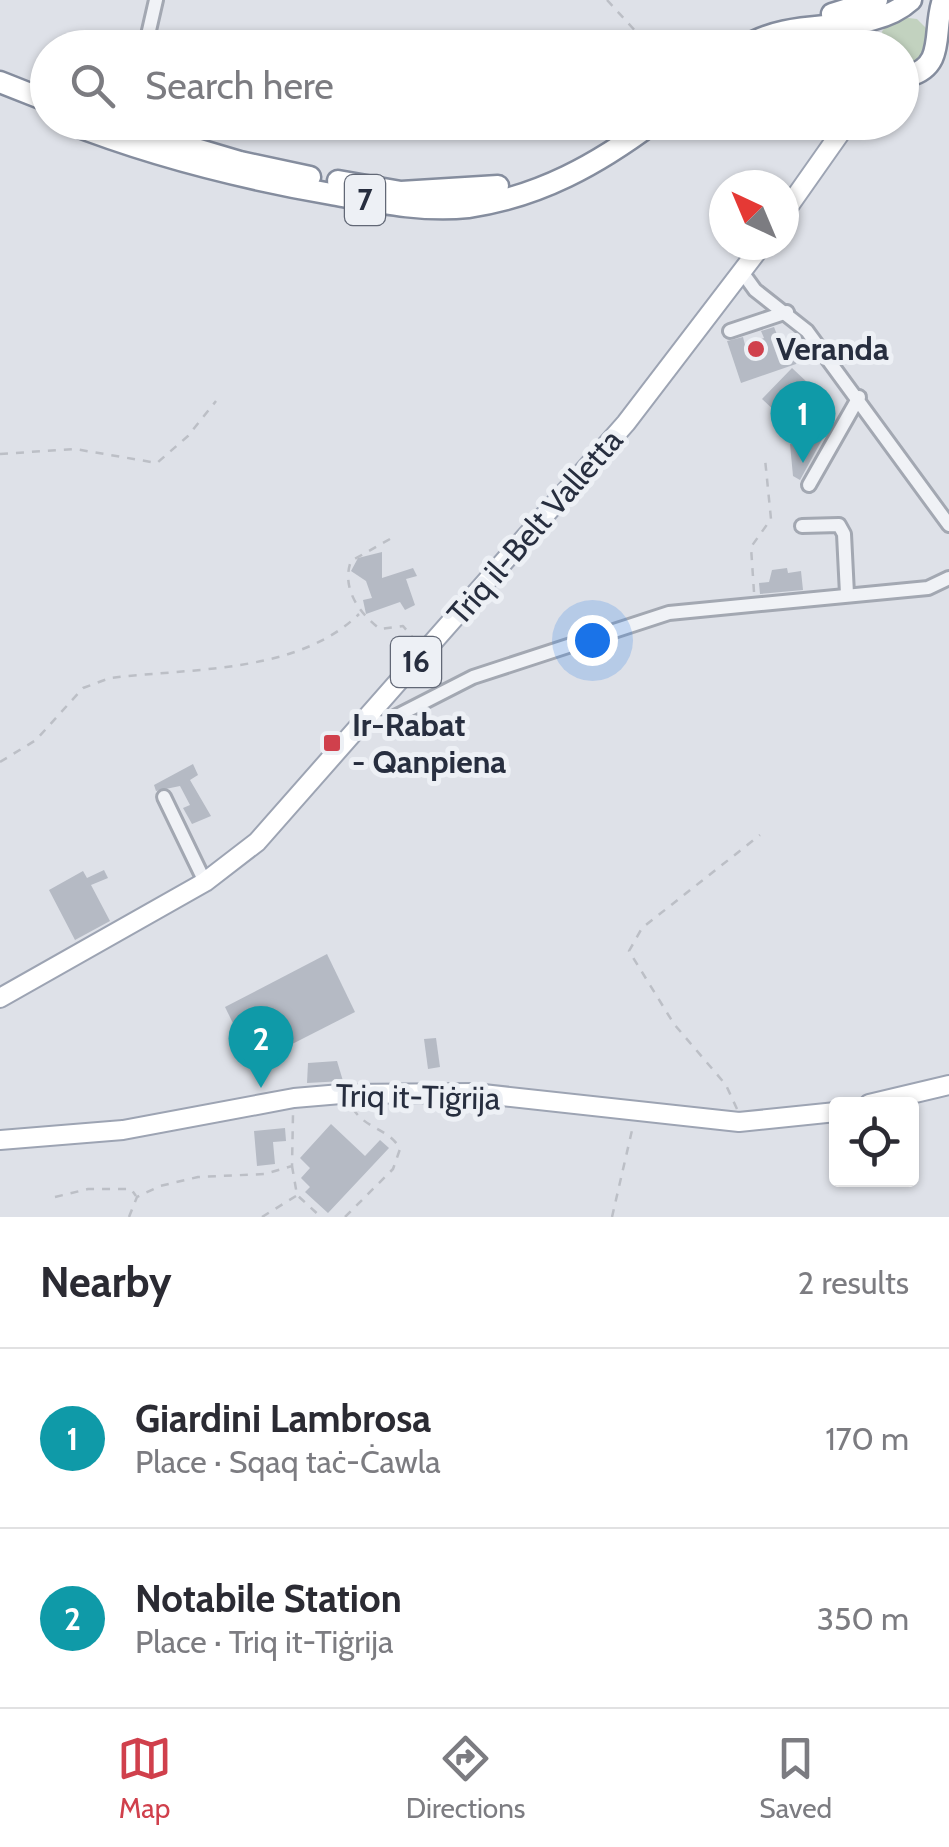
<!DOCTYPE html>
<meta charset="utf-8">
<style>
body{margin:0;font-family:Cabin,sans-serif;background:#f7f7f7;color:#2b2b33}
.controls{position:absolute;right:30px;bottom:30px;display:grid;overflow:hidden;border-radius:10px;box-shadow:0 2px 8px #0004}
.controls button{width:90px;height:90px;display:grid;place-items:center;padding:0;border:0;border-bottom:2px solid #e1e1e2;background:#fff;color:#2b2b33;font:50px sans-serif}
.compass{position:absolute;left:709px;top:170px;width:90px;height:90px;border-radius:50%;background:#fff;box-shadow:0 2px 8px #0004;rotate:316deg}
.you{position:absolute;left:592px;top:640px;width:35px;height:35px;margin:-25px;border:8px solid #fff;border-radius:50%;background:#1a73e8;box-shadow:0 0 0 15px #1a73e833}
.badge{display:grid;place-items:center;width:65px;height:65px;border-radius:50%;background:#d0404c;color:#fff;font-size:32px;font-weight:700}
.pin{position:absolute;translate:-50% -82px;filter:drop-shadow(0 2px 5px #0008)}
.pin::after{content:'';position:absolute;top:52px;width:35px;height:30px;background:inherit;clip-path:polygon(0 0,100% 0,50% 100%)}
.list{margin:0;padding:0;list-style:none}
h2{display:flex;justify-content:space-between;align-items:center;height:130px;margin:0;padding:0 40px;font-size:42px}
h2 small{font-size:32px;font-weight:400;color:#7c7c81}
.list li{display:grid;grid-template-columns:65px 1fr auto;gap:30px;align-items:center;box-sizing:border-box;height:180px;padding:0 40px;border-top:2px solid #e1e1e2}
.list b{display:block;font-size:38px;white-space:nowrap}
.list p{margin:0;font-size:32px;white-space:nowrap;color:#7c7c81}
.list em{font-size:32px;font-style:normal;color:#7c7c81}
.icon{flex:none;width:55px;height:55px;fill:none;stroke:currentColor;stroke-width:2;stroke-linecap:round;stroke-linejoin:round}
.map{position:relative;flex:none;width:949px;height:1217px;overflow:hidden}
.search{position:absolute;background:#fff;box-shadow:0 2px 8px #0004;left:30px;right:30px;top:30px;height:110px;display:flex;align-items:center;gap:25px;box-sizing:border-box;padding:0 35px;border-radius:55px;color:#7c7c81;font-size:38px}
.sheet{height:490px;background:#fff}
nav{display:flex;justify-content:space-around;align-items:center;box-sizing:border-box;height:140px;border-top:2px solid #e1e1e2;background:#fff;font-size:28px;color:#7c7c81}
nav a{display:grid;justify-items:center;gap:5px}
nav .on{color:#d0404c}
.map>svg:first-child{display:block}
</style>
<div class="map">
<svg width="949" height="1217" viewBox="0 0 949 1217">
<rect width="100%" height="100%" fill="#dee1e8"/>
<!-- green -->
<path fill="#c2d2bf" d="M900 17 917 19 929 31V56L902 69V48L880 47C878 32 886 23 900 17Z"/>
<!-- building -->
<g fill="#b5bac4">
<path d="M774 327 784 352 795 339 804 353 796 364 741 383 727 341 743 337 745 345 764 338 761 331Z"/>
<path d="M792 368 826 400 818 407 812 401 790 425 762 399Z"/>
<path d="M796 432 824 436 800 480 793 476 790 444 810 445Z"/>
<path d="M382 552V578L413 568 417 576 406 579 415 605 405 610 400 602 366 614 363 600 372 598 366 581 351 571 358 558Z"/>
<path d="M787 568 788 573 801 571 803 590 760 594 759 583 769 582 772 570Z"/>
<path d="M193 764 198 775 190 780 211 816 192 824 183 808 190 805 180 786 156 791 154 785Z"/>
<path d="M104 870 108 878 91 885 110 921 75 940 49 890 83 871 87 878Z"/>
<path d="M327 954 355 1012 253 1064 225 1007Z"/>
<path d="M436 1038 440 1067 428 1069 424 1039Z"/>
<path d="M337 1061 343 1081 307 1083 308 1063Z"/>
<path d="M331 1124 365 1156 380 1140 389 1148 328 1213 305 1192 310 1187 301 1178 310 1168 300 1158Z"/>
<path d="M285 1128 286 1141 273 1142 275 1164 257 1166 254 1131Z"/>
</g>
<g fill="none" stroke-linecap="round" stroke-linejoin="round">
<!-- minor casing -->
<g stroke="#a3a8b2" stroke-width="18">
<g id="minor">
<path d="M145 48 156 0"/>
<path d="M742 272 755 290 807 331 949 525"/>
<path d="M730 331 787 312"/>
<path d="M809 485 859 397"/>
<path d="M802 526 839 525 844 534 847 594"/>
<path d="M362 723 385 722 473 677 669 613 928 588 949 578"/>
<path d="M164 797 205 882"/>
</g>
</g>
<!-- major casing -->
<g stroke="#9da4b3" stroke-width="22">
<g id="major">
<path d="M784 213 848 122"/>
<path d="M0 998 205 882 257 842 626 423 762 245"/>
<path d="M869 1104 949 1085"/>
<path d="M0 1140 123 1130 294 1098 341 1094 474 1093 739 1122 836 1112"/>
</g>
</g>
<!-- highway casing -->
<g stroke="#858d9e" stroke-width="25">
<g id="highway">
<path d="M832 14 877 0"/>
<path d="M808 35 850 39 869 48"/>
<path d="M743 48C796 13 868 39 911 0"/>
<path d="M908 76C947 66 932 30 943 0"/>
<path d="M0 82 48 101"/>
<path d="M66 122C152 156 240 178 331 194 376 202 423 212 468 207 539 197 598 164 654 122"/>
<path d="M105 122 240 162 310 177"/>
<path d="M338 181 401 192 498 186"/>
</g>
</g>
<!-- path -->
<g stroke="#bcbfc6" stroke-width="2.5" stroke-dasharray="8 8" stroke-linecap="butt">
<path d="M607 0 651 48"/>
<path d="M0 454 75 449 157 463 188 436 216 401"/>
<path d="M390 539 351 561C341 588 359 613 380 629L403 626 414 639"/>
<path d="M754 592 751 547 771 519 765 459"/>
<path d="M0 762 36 740 83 688 110 678C190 668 298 674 359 614"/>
<path d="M737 1109 726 1085 674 1024 629 951 642 928 760 835"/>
<path d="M292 1166 297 1195 321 1217"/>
<path d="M55 1197 88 1189H131L136 1196"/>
<path d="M129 1217 137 1197 160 1186 198 1177 265 1174 292 1166 293 1114"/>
<path d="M262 1217 296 1196"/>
<path d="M345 1217 393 1169 400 1149C390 1129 366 1129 354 1110"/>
<path d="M612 1217 633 1126"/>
</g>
<!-- minor -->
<use href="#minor" stroke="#f0f2f6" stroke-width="12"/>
<!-- major -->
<use href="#major" stroke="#fff" stroke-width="18"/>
<!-- highway -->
<use href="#highway" stroke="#fff" stroke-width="20"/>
</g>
<!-- markers -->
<g fill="#d0404c" stroke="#edf0f5" stroke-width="4">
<circle cx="756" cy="349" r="10"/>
<rect x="322" y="733" width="20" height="20" rx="5"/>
</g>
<g text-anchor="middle" stroke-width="10" stroke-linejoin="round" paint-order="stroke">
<!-- shield labels -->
<g fill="#edf0f5" stroke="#626876" stroke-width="2.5">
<rect x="345" y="175" width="40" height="50" rx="8"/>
<rect x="391" y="637" width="50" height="50" rx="8"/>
</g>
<g font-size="30" font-weight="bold" fill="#272e3f">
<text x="365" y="210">7</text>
<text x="416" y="672">16</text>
</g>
<!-- poi labels -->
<g font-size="32" font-weight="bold" fill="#272e3f" stroke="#edf0f5" text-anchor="start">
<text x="776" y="360">Veranda</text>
<text x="352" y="736">Ir-Rabat<tspan x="352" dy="37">- Qanpiena</tspan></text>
</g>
<!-- street labels -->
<g font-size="32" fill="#272e3f" stroke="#edf0f5">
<text transform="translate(535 527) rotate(-49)" y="11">Triq il-Belt Valletta</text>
<text transform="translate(418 1097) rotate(1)" y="11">Triq it-Tiġrija</text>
</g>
</g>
</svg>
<div class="controls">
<button><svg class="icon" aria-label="locate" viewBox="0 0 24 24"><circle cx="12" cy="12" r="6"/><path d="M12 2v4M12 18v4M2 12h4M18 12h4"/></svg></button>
</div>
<svg class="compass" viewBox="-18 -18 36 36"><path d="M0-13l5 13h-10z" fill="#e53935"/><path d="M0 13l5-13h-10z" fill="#7c7c81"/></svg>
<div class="you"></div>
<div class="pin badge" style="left:803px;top:463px;background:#0f9aa8">1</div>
<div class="pin badge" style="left:261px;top:1088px;background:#0f9aa8">2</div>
<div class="search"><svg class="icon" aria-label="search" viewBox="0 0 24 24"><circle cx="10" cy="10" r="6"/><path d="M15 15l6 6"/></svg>Search here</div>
</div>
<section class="sheet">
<h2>Nearby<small>2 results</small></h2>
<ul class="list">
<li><span class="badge" style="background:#0f9aa8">1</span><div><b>Giardini Lambrosa</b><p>Place · Sqaq taċ-Ċawla</p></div><em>170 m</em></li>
<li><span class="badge" style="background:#0f9aa8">2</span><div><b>Notabile Station</b><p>Place · Triq it-Tiġrija</p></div><em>350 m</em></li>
</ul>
</section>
<nav>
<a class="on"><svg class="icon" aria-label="map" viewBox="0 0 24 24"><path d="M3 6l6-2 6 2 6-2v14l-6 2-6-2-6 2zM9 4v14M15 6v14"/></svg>Map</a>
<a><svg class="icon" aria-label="directions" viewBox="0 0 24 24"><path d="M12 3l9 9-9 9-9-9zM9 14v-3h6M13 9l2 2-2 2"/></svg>Directions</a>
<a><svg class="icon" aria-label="saved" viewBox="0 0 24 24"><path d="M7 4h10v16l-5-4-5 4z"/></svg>Saved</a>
</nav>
